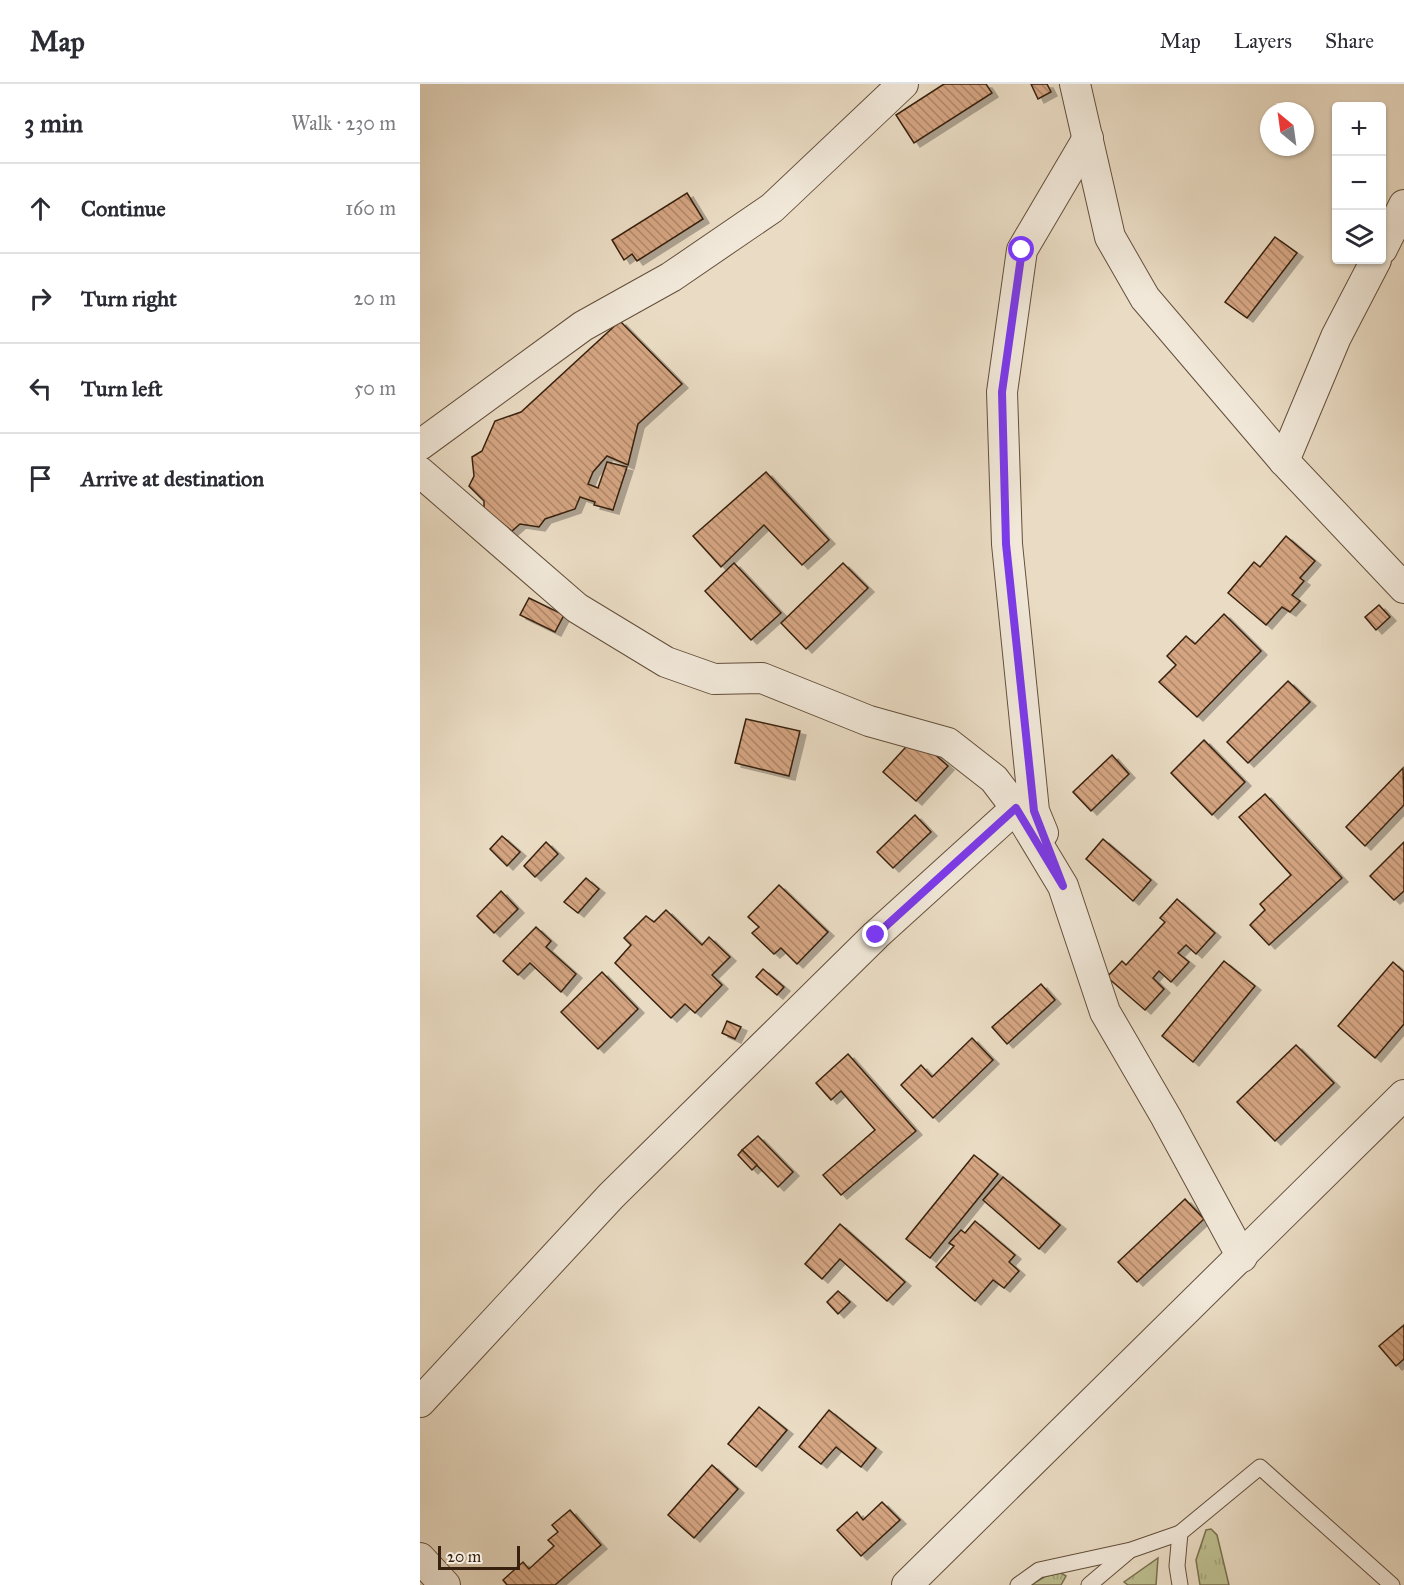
<!DOCTYPE html>
<meta charset="utf-8">
<style>
body{margin:0;font-family:"IM FELL Great Primer",serif;background:#f2f2f3;color:#2b2b33}
.controls{position:absolute;right:18px;top:18px;display:grid;overflow:hidden;border-radius:6px;box-shadow:0 2px 4px #0004}
.controls button{width:54px;height:54px;display:grid;place-items:center;padding:0;border:0;border-bottom:2px solid #e1e1e2;background:#fff;color:#2b2b33;font:30px sans-serif}
.compass{position:absolute;left:840px;top:18px;width:54px;height:54px;border-radius:50%;background:#fff;box-shadow:0 2px 4px #0004;rotate:331deg}
.scale{position:absolute;left:18px;bottom:15px;width:82px;box-sizing:border-box;padding-left:6px;border:3px solid #37200e;border-top:0;font-size:16px;line-height:21px;white-space:nowrap;color:#37200e;-webkit-text-stroke:4px #f1e8d9;paint-order:stroke}
.stop{position:absolute;width:18px;height:18px;margin:-14px;border:4px solid #7c3aed;border-radius:50%;background:#fff}
.stop.end{background:#7c3aed;border-color:#fff;box-shadow:0 2px 6px #0008}
.list{margin:0;padding:0;list-style:none}
h2{display:flex;justify-content:space-between;align-items:center;height:78px;margin:0;padding:0 24px;font-size:26px}
h2 small{font-size:20px;font-weight:400;color:#7c7c81}
.list li{display:grid;grid-template-columns:39px 1fr auto;gap:18px;align-items:center;box-sizing:border-box;height:90px;padding:0 24px;border-top:2px solid #e1e1e2}
.list b{display:block;font-size:22px;white-space:nowrap}
.list em{font-size:20px;font-style:normal;color:#7c7c81}
.icon{flex:none;width:33px;height:33px;fill:none;stroke:currentColor;stroke-width:2;stroke-linecap:round;stroke-linejoin:round}
.map{position:relative;flex:none;width:984px;height:1501px;overflow:hidden}
header{display:flex;align-items:center;gap:36px;box-sizing:border-box;height:84px;padding:0 30px;background:#fff;border-bottom:2px solid #e1e1e2}
header strong{font-size:28px}
nav{display:flex;gap:33px;margin-inline-start:auto;font-size:21px}
main{display:flex}
aside{flex:1;background:#fff}
.map>svg:first-child{display:block}
</style>
<header>
<strong>Map</strong>
<nav><a>Map</a><a>Layers</a><a>Share</a></nav>
</header>
<main>
<aside>
<h2>3 min<small>Walk · 230 m</small></h2>
<ul class="list">
<li><svg class="icon" aria-label="ahead" viewBox="0 0 24 24"><path d="M12 20V5M6 11l6-6 6 6"/></svg><div><b>Continue</b></div><em>160 m</em></li>
<li><svg class="icon" aria-label="right" viewBox="0 0 24 24"><path d="M7 20v-9h11M14 6l5 5-5 5"/></svg><div><b>Turn right</b></div><em>20 m</em></li>
<li><svg class="icon" aria-label="left" viewBox="0 0 24 24"><path d="M17 20v-9H6M10 6l-5 5 5 5"/></svg><div><b>Turn left</b></div><em>50 m</em></li>
<li><svg class="icon" aria-label="arrive" viewBox="0 0 24 24"><path d="M6 21V4h12l-3 4 3 4H6"/></svg><div><b>Arrive at destination</b></div></li>
</ul>
</aside>
<div class="map">
<svg width="984" height="1501" viewBox="0 0 984 1501">
<defs>
<pattern id="grass-tufts" width="24" height="20" patternUnits="userSpaceOnUse" patternTransform="scale(1.5)"><rect width="24" height="20" fill="#bdbf90"/><path d="M3 7l-1-3M5 7V3M7 7l1-3M15 17l-1-3M17 17v-4M19 17l1-3" fill="none" stroke="#a3a47b"/></pattern>
<pattern id="building-back-hatch" width="6" height="6" patternUnits="userSpaceOnUse" patternTransform="scale(1.5)"><rect width="6" height="6" fill="#d5a582"/><path d="M-1 5l2 2M0 0l6 6M5-1l2 2" fill="none" stroke="#ae8669"/></pattern>
<filter id="shadow"><feDropShadow dx="6" dy="4" stdDeviation="0" flood-color="#0004"/></filter>
</defs>
<rect width="100%" height="100%" fill="#eadcc4"/>
<filter id="stains"><feTurbulence type="fractalNoise" baseFrequency=".00333" numOctaves="4"/><feColorMatrix values="0 0 0 0 .2 0 0 0 0 .09 0 0 0 0 .02 0 0 0 .5 -.17"/></filter>
<radialGradient id="worn" r=".72"><stop offset=".6" stop-color="#630" stop-opacity="0"/><stop offset="1" stop-color="#630" stop-opacity=".3"/></radialGradient>
<!-- grass -->
<g fill="url(#grass-tufts)" stroke="#7a704f" stroke-width="1.5">
<path d="M791 1445 797 1451 809 1501H780L776 1476 786 1446Z"/>
<path d="M738 1474 736 1501H708L704 1498Z"/>
<path d="M641 1489 646 1492 641 1501H611L626 1492Z"/>
</g>
<!-- building -->
<g fill="url(#building-back-hatch)" stroke="#37200e" stroke-width="1.5" filter="url(#shadow)">
<path d="M524 0H566L572 9 494 59 476 31Z"/>
<path d="M611 0H627L631 8 618 15Z"/>
<path d="M267 109 283 135 217 177 212 170 204 176 192 156Z"/>
<path d="M855 153 877 169 827 234 805 218Z"/>
<path d="M200 237 262 300 218 340 208 381 187 372 173 388 168 400 178 404 187 378 207 383 193 426 174 421 175 418 160 413 155 425 125 435 119 443 100 440 92 447 64 425V417L49 402 54 392 52 373 62 367 75 337 101 328Z"/>
<path d="M346 388 409 456 382 481 344 441 301 483 273 452Z"/>
<path d="M866 452 895 477 880 494 884 497 872 511 880 517 870 528 862 523 846 541 808 509 834 478 840 483Z"/>
<path d="M314 479 361 529 331 556 285 507Z"/>
<path d="M423 479 448 504 386 565 361 539Z"/>
<path d="M109 514 144 531 135 548 100 531Z"/>
<path d="M959 521 970 533 956 546 945 533Z"/>
<path d="M804 530 841 567 777 633 739 598 756 581 747 572 766 552 775 560Z"/>
<path d="M868 597 890 618 828 679 807 658Z"/>
<path d="M326 635 380 647 369 692 315 679Z"/>
<path d="M495 653 528 682 496 717 463 688Z"/>
<path d="M784 656 825 698 792 731 751 689Z"/>
<path d="M692 671 709 690 671 727 653 708Z"/>
<path d="M983 684 984 721 945 762 926 743Z"/>
<path d="M845 710 922 794 849 861 830 841 845 826 840 820 871 791 819 733Z"/>
<path d="M495 731 511 748 473 784 457 768Z"/>
<path d="M82 752 100 768 87 782 70 765Z"/>
<path d="M683 755 731 796 713 817 666 775Z"/>
<path d="M126 758 138 770 115 793 104 782Z"/>
<path d="M984 758V807L974 816 950 792Z"/>
<path d="M166 794 179 805 158 829 144 818Z"/>
<path d="M359 801 408 848 377 880 361 864 354 870 332 849 339 843 328 833Z"/>
<path d="M81 807 98 825 74 849 57 832Z"/>
<path d="M757 815 795 849 776 870 766 861 758 869 769 878 751 898 739 887 733 894 744 905 725 926 687 893 702 877 706 881 745 838 740 834Z"/>
<path d="M246 826 282 861 289 853 310 873 292 891 302 901 275 929 265 920 251 934 195 879 211 861 204 854 226 832 234 838Z"/>
<path d="M116 843 131 857 126 863 156 890 141 908 110 879 98 891 83 877Z"/>
<path d="M804 877 835 902 773 978 742 952Z"/>
<path d="M973 878 984 888V940L955 974 918 942Z"/>
<path d="M343 885 364 903 357 911 336 893Z"/>
<path d="M182 888 218 925 178 965 141 928Z"/>
<path d="M621 900 635 916 587 960 572 943Z"/>
<path d="M307 937 321 943 315 955 302 949Z"/>
<path d="M552 954 573 976 513 1034 481 1001 501 981 512 993Z"/>
<path d="M876 961 914 999 855 1057 817 1018Z"/>
<path d="M428 970 496 1047 421 1111 403 1091 455 1046 421 1007 411 1016 396 999Z"/>
<path d="M338 1052 373 1088 358 1103 322 1066Z"/>
<path d="M322 1066 337 1081 332 1086 318 1071Z"/>
<path d="M554 1071 578 1090 510 1174 486 1155Z"/>
<path d="M583 1093 640 1141 619 1165 563 1116Z"/>
<path d="M765 1115 784 1135 717 1198 698 1178Z"/>
<path d="M555 1137 595 1171 589 1178 599 1187 584 1204 573 1196 555 1217 516 1183 534 1162 529 1159 541 1146 545 1149Z"/>
<path d="M420 1140 485 1198 467 1217 420 1175 402 1195 385 1180Z"/>
<path d="M418 1207 430 1218 418 1230 407 1218Z"/>
<path d="M984 1241V1275L976 1282 959 1262Z"/>
<path d="M339 1323 367 1346 336 1383 308 1360Z"/>
<path d="M409 1326 456 1364 441 1383 416 1363 401 1380 379 1363Z"/>
<path d="M292 1381 318 1405 274 1454 248 1431Z"/>
<path d="M462 1418 480 1436 441 1472 417 1446 437 1428 443 1436Z"/>
<path d="M150 1426 181 1461 135 1501H87L83 1496 103 1478 109 1485 134 1462 128 1456 138 1448 132 1441Z"/>
</g>
<g fill="none" stroke-linecap="round" stroke-linejoin="round">
<!-- lane casing -->
<g stroke="#644f3c" stroke-width="17">
<g id="lane">
<path d="M598 1501 619 1486 711 1466 760 1449"/>
<path d="M669 1501 708 1468"/>
<path d="M760 1501 757 1482 760 1449 840 1383 972 1501"/>
</g>
</g>
<!-- street casing -->
<g stroke="#644f3c" stroke-width="32">
<g id="street">
<path d="M655 0 690 153 725 214 864 377 984 504"/>
<path d="M962 165 984 121"/>
<path d="M0 361 163 242 251 193 352 124 483 0"/>
<path d="M864 377 916 253 956 176"/>
<path d="M0 388 157 524 246 578 294 595 342 594 449 637 528 659 574 695 596 724 643 802 685 928 746 1033 822 1173"/>
<path d="M623 749 614 727 587 460 582 308 602 166 668 54"/>
<path d="M0 1318 191 1112 456 851 596 724"/>
<path d="M0 1474 25 1501"/>
<path d="M487 1501 984 1011"/>
</g>
</g>
<!-- lane -->
<use href="#lane" stroke="#f1e8d9" stroke-width="15"/>
<!-- street -->
<use href="#street" stroke="#f1e8d9" stroke-width="30"/>
</g>
<g fill="none" stroke-linecap="round" stroke-linejoin="round">
<!-- route -->
<path stroke="#7c3aed" stroke-width="8" d="M456 851 596 724 643 802 614 727 586 460 582 308 602 166"/>
</g>
<rect width="100%" height="100%" filter="url(#stains)"/>
<rect width="100%" height="100%" fill="url(#worn)"/>
</svg>
<div class="controls">
<button>+</button>
<button>−</button>
<button><svg class="icon" aria-label="layers" viewBox="0 0 24 24"><path d="M12 4l9 5-9 5-9-5zM3 14l9 5 9-5"/></svg></button>
</div>
<svg class="compass" viewBox="-18 -18 36 36"><path d="M0-13l5 13h-10z" fill="#e53935"/><path d="M0 13l5-13h-10z" fill="#7c7c81"/></svg>
<div class="scale">20 m</div>
<div class="stop" style="left:602px;top:166px"></div>
<div class="stop end" style="left:456px;top:851px"></div>
</div>
</main>
